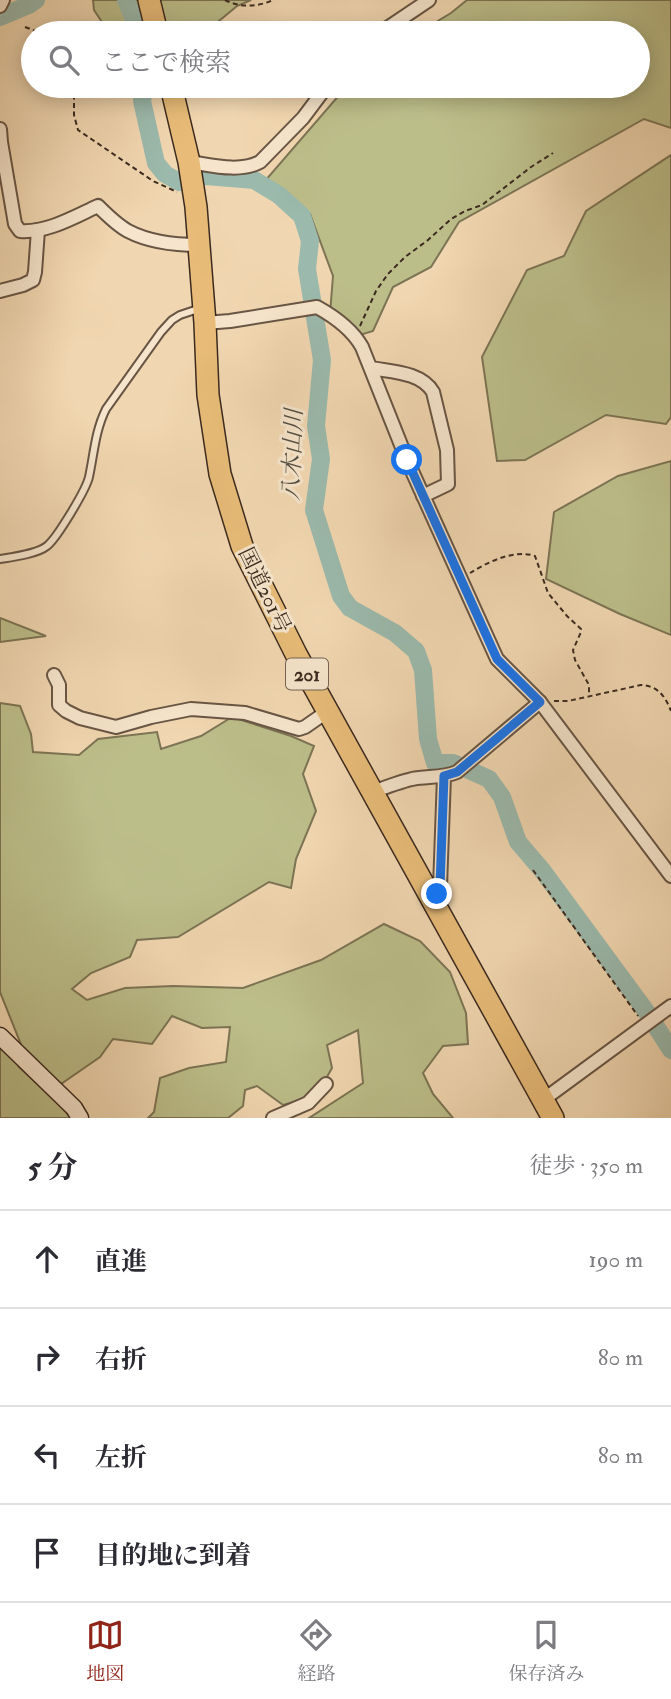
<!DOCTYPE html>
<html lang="ja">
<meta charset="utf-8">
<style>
body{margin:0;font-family:"IM FELL Double Pica","Noto Serif JP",serif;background:#f2f2f3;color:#2b2b33}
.stop{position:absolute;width:21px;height:21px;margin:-16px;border:5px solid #1a73e8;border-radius:50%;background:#fff}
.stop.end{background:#1a73e8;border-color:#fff;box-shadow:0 2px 7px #0008}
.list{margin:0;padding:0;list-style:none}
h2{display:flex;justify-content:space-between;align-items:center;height:91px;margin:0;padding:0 28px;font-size:30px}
h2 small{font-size:23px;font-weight:400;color:#7c7c81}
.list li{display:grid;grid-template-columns:46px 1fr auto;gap:21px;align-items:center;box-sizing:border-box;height:98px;padding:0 28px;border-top:2px solid #e1e1e2}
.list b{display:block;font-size:26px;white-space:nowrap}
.list em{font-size:23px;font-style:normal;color:#7c7c81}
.icon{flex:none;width:38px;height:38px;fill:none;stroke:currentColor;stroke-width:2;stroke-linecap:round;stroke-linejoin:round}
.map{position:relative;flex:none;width:671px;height:1118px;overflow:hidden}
.search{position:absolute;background:#fff;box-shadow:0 4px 18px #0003;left:21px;right:21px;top:21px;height:77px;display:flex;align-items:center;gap:18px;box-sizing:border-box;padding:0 24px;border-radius:38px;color:#7c7c81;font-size:26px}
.sheet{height:483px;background:#fff}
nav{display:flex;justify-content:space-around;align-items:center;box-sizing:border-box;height:98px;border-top:2px solid #e1e1e2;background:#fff;font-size:19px;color:#7c7c81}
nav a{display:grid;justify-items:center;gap:4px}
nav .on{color:#8f2418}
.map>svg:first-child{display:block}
</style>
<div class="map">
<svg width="671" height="1118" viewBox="0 0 671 1118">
<rect width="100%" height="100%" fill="#f1d7b1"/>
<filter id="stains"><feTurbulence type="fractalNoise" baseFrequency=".00286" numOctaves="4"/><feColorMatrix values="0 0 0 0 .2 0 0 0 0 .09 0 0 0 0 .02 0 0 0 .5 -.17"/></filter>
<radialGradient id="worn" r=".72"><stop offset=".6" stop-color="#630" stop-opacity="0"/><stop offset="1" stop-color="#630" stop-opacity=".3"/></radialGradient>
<!-- green -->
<g fill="#bcbe8a" stroke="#7c7454" stroke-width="2">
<path d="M93 0H251L237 6 208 30 199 33H109L94 10Z"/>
<path d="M467 0H671V128L644 119 459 222 431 267 393 287 373 331 360 335 330 314 333 276 310 214 264 182 347 86H638V33H418L451 13Z"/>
<path d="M671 155V417L666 424 606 415 525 460 497 461 482 357 527 270 564 256 586 211Z"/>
<path d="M671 461V635L620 614 546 579 554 512 618 476Z"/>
<path d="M0 618 46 636 0 642Z"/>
<path d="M0 703 20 706 31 734 33 752 79 755 98 739 157 732 161 749 201 736 232 717 291 736 314 746 303 774 316 811 296 859 291 888 269 882 178 937 137 940 130 957 91 973 72 989 87 1000 125 988 173 986 243 988 321 960 384 924 420 941 450 972 466 1013 468 1044 443 1046 423 1073 433 1094 453 1118H309L363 1083 358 1030 327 1045 332 1068 316 1096 283 1105 257 1086 245 1090 243 1106 228 1118H148L154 1112 160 1078 189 1068 226 1062 230 1027 202 1028 172 1016 152 1044 113 1039 100 1057 61 1084 24 1052 0 992Z"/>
<path d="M0 1031 19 1067 59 1104 71 1118H0Z"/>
</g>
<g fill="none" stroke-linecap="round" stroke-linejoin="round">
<!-- river -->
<g stroke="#9bbaad" stroke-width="18">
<path d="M126 0 140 33"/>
<path d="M0 17 29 5 36 0"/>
<path d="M145 86 142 101 156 163 165 174 179 182 206 176 254 180 279 195 302 216 310 241 307 269 322 360 316 426 321 459 314 510 341 596 350 608 395 633 416 651 423 670 428 739 435 763H453L489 779 502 797 518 842 542 870 648 1014 671 1050"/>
</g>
<!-- lane casing -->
<g stroke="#685544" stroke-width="10">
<path id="lane" d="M0 559C13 557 37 554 47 546 57 538 86 490 89 477 94 454 95 431 106 409L161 332 172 320 180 315 201 308"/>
</g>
<!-- street casing -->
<g stroke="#685544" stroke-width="16">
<g id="street">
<path d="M0 6 3 0"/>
<path d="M380 33 429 0"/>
<path d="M0 129 1 142 15 224 20 231C47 233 74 217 98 206 107 215 117 225 128 231 149 242 176 245 199 245"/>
<path d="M189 162C211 165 239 173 260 162L303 118 327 86"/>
<path d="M0 291 23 285 33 280 35 272 38 230"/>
<path d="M205 323 230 321 317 307C335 317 352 329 362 347L407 460 497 659 540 702 671 876"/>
<path d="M371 368C392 372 421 372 433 392L447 450 448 484 423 496"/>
<path d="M54 675 59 685V705L66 711 80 718 116 727 151 717 191 709 245 713 299 729 305 727 328 711"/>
<path d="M373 792C386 787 399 782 412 779 427 776 443 778 457 772L540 702"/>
<path d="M433 900 440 887 444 776"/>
<path d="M543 1100 671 1006"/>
<path d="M273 1118 308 1103 326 1084"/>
</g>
</g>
<!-- secondary casing -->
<g stroke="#3b2a1f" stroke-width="19">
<path id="secondary" d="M0 1036 74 1108 80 1118"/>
</g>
<!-- highway casing -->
<g stroke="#3b2a1f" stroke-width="24">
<g id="highway">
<path d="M149 0 157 33"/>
<path d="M171 86 189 162 196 207 205 323 208 395 220 474 242 546 296 654 553 1118"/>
</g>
</g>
<!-- path -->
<g stroke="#3b2a1f" stroke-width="2" stroke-dasharray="5 3.5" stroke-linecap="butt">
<path d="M225 0C240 8 258 7 273 0"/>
<path d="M25 27 41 33"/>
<path d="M74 86V115L78 130 153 181 177 192"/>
<path d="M360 326 376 291 388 274 405 257 428 240 451 219 465 211 482 205 531 167 553 153"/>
<path d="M470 573C488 562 514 549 535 556L548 593 567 616 581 629V632L573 650 575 660 589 685V695"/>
<path d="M554 701H568L641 685C658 686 665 696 671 711"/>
<path d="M533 870 638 1016"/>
</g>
<!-- lane -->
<use href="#lane" stroke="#f6e5cc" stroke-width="6"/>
<!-- street -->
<use href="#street" stroke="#f6e5cc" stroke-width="12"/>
<!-- secondary -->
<use href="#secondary" stroke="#f6e5cc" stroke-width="16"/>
<!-- highway -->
<use href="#highway" stroke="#e8bc78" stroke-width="21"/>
</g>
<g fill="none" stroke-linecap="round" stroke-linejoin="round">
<!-- route -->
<path stroke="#1a73e8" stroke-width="9" d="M407 460 497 659 540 702 457 772 444 776 440 887 437 894"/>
</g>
<g text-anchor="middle" stroke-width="6" stroke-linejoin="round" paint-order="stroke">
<!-- shield labels -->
<rect fill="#f6e5cc" stroke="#736253" stroke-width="2" x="286" y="658.5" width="42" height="31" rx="5"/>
<g font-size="19" font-weight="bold" fill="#3b2a1f">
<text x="307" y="681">201</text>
</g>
<!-- street labels -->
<g font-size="21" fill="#3b2a1f" stroke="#f6e5cc">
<text transform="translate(265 590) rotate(64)" y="7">国道201号</text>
</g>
<!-- water labels -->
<g font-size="23" font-style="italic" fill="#534e42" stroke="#f6e5cc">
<text transform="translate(292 455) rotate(-88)" y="8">八木山川</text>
</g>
</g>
<rect width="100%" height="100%" filter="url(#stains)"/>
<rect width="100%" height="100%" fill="url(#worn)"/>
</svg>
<div class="stop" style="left:407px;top:460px"></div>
<div class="stop end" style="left:437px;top:894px"></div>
<div class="search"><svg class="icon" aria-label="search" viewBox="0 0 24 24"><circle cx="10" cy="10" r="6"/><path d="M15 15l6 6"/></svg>ここで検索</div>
</div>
<section class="sheet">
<h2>5 分<small>徒歩 · 350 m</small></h2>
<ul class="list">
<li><svg class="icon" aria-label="ahead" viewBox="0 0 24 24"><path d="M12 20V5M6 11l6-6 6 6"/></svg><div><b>直進</b></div><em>190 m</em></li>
<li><svg class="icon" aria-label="right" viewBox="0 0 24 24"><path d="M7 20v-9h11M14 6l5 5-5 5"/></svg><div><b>右折</b></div><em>80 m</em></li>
<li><svg class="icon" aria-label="left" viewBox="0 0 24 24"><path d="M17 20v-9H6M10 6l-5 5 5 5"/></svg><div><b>左折</b></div><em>80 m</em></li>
<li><svg class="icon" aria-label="arrive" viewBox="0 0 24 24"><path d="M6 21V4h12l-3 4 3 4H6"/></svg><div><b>目的地に到着</b></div></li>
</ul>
</section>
<nav>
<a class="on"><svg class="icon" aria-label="map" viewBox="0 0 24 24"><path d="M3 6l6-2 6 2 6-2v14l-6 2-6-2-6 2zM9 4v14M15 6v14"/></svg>地図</a>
<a><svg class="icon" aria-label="directions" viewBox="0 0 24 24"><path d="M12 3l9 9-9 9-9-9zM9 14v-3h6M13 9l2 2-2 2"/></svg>経路</a>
<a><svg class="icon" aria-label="saved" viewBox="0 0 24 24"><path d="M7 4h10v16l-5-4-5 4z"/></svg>保存済み</a>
</nav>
